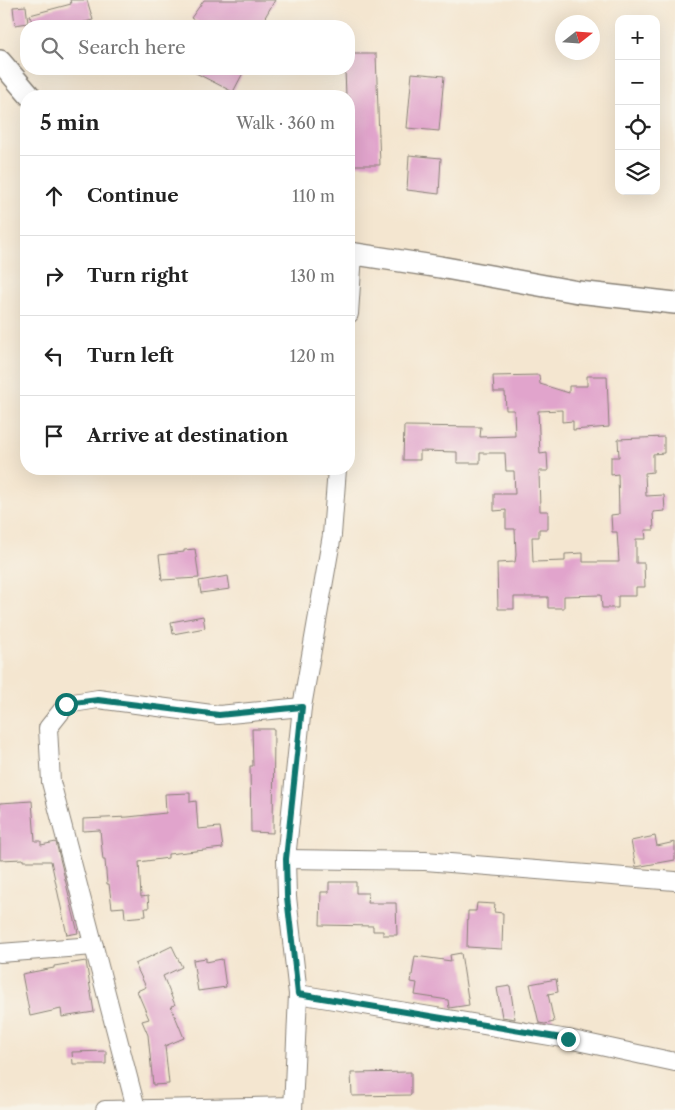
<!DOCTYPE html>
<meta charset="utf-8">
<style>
body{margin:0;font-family:"Libre Caslon Text",serif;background:#f2f2f2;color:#222}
.controls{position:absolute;right:15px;top:15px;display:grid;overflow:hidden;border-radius:10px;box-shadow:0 5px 20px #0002}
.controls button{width:45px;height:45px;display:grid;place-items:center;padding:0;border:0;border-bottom:1px solid #e0e0e0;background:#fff;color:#222;font:25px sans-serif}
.compass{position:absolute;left:555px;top:15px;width:45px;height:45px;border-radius:50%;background:#fff;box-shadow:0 5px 20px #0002;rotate:73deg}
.stop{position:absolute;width:15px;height:15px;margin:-11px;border:4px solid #0f766e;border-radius:50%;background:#fff}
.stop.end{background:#0f766e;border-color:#fff;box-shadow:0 1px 5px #0008}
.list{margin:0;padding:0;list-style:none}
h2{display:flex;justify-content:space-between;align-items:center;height:65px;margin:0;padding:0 20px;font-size:21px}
h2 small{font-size:16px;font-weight:400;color:#767676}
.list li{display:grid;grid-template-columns:32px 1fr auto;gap:15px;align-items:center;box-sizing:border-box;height:80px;padding:0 20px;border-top:1px solid #e0e0e0}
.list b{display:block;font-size:19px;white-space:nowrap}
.list em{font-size:16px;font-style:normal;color:#767676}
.icon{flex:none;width:28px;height:28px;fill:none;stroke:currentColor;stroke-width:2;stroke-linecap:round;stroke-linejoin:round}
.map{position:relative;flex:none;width:675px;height:1110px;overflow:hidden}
.search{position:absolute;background:#fff;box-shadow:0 5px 20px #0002;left:20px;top:20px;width:335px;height:55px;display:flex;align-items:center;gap:12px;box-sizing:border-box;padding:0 18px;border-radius:20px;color:#767676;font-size:19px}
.panel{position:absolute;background:#fff;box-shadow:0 5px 20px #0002;left:20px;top:90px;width:335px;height:385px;border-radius:20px}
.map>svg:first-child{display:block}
</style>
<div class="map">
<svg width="675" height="1110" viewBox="0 0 675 1110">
<rect width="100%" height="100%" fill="#f7f3e8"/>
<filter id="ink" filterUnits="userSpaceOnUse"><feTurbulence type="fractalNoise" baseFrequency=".02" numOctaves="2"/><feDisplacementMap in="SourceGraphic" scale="10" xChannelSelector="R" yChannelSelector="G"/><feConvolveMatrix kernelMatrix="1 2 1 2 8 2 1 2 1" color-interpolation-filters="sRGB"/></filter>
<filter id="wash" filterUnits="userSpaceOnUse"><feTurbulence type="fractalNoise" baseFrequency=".0096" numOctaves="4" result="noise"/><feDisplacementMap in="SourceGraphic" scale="20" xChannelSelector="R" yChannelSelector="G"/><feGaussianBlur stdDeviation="1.12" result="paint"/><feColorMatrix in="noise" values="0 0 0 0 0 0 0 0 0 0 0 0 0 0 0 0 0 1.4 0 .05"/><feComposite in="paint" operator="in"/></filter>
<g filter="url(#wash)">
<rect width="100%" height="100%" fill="#f4e6d0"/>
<g id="blocks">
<!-- building -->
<g fill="#e1a4cc">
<path d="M70 0H87L93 20 69 26H33L30 15 71 4Z"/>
<path d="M204 0H275L260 26H204L191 18Z"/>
<path d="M26 6 28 23 15 25 13 7Z"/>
<path d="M349 54H376L380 165H349V96H346L345 69H349Z"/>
<path d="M188 69H235L243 73 233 92Z"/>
<path d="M412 73 444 76 439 131 407 128Z"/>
<path d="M409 155 441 158 439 194 407 190Z"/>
<path d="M539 375 540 384 569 393V386H587V376H607L609 427 573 430V421L562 422V410L538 411 540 454 547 453 548 471H539L540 511H548V529H539V537H532L533 562 565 561V554L583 553V562H619L617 532H612L611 515 619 514 618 474 611 475V457H619L618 439 664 437V453L653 454V472L645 473 646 496 664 495 665 511 653 512 654 530H645L646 539H636V563H644L645 587H636V596H618V608H602L601 595 564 596V608H548V597H514V609H498L497 563 515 562 516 555 515 529H506V510L494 511V494H515L514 471H506L505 453H480V463H457V452L420 451V460H403L404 426 481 427 480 437 515 436 514 410H506L505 392H494L493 376Z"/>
<path d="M195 549 199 578 162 580 159 555 184 552V550Z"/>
<path d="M228 576 230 589 201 593 199 581Z"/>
<path d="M203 616 205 628 173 634 171 622Z"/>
<path d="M252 729H274L273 833 251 832 250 766H253Z"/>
<path d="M190 793V802L196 801 198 829 220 827 223 848 168 854V858L139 862 141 897 148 896 149 908H145L146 916 125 918 124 907 112 908 109 884H107L105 860H103L100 830 83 831V819L128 817 166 813 165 794Z"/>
<path d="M32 801 35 841H41V845L56 842 78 933 67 935 51 861H23V859L0 860V803Z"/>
<path d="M655 836 657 846 675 842V860L636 867 631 841Z"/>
<path d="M329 882H356V893H368L367 903H396L397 935H383V931H373V926L320 925 321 892H329Z"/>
<path d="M477 903 495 904 494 912 503 913 502 949 467 947 468 911H476Z"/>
<path d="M172 946 182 967 163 976 175 1005 171 1006 184 1038 165 1046 169 1084 153 1085 148 1035 142 1021 149 1019 137 991 146 987 135 964Z"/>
<path d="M461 953 469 1005 449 1008 448 1000 415 995 417 983 411 982 415 956 451 961 450 955Z"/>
<path d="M206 958V962L222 959 226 987 198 991 193 960Z"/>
<path d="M86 961 94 1012 62 1017 61 1009 30 1016 22 974 54 968V966Z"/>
<path d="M556 979 558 992 548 994 554 1022 545 1024 539 1023 530 984Z"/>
<path d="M510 986 515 1019 502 1017 497 988Z"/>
<path d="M106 1051V1064H73L72 1052Z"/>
<path d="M411 1072V1095L352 1096 351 1073Z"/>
</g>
</g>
</g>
<g filter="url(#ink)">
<use href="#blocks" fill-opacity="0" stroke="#888176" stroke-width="1"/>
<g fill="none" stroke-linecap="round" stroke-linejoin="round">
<!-- minor casing -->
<g stroke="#888176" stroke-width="20">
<g id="minor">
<path d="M349 314 353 254"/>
<path d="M286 859 425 861 675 881"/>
<path d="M0 953 94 946"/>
<path d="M298 994 568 1039 675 1062"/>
<path d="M136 1108 51 782 48 728 67 704 98 699 219 715 302 707"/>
<path d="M105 1110 293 1106"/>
<path d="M293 1110 298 994 287 897 286 859 302 707 332 535 337 469"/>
</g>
</g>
<!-- tertiary casing -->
<g stroke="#888176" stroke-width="24">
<g id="tertiary">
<path d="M0 61 30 96"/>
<path d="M349 253 440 267 578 292 675 303"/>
</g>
</g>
<!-- minor -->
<use href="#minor" stroke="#fff" stroke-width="18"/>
<!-- tertiary -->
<use href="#tertiary" stroke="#fff" stroke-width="21"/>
</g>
</g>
<g fill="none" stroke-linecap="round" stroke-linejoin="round" filter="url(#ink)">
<!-- route -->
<path stroke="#0f766e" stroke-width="6" d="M66 704 98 700 219 715 302 707 286 859 287 897 298 994 568 1039"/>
</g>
</svg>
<div class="controls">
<button>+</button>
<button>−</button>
<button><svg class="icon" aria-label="locate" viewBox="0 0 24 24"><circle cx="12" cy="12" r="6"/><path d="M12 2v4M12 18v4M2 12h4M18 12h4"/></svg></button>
<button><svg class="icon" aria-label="layers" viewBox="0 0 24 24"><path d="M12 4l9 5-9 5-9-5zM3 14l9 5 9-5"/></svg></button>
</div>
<svg class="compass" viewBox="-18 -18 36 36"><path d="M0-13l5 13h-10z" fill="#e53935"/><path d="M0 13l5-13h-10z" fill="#767676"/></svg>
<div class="stop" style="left:66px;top:704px"></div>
<div class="stop end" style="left:568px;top:1039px"></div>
<div class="search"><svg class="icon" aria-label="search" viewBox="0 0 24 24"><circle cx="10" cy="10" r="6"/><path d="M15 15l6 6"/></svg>Search here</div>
<section class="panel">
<h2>5 min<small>Walk · 360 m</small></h2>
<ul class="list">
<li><svg class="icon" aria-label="ahead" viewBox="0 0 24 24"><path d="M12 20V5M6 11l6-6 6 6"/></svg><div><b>Continue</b></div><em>110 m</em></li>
<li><svg class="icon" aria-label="right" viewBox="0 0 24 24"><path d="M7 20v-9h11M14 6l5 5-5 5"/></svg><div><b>Turn right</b></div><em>130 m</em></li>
<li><svg class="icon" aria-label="left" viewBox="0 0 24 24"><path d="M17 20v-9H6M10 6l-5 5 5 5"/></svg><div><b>Turn left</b></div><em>120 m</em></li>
<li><svg class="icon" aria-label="arrive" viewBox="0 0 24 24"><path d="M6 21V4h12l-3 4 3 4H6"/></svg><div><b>Arrive at destination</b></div></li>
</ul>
</section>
</div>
